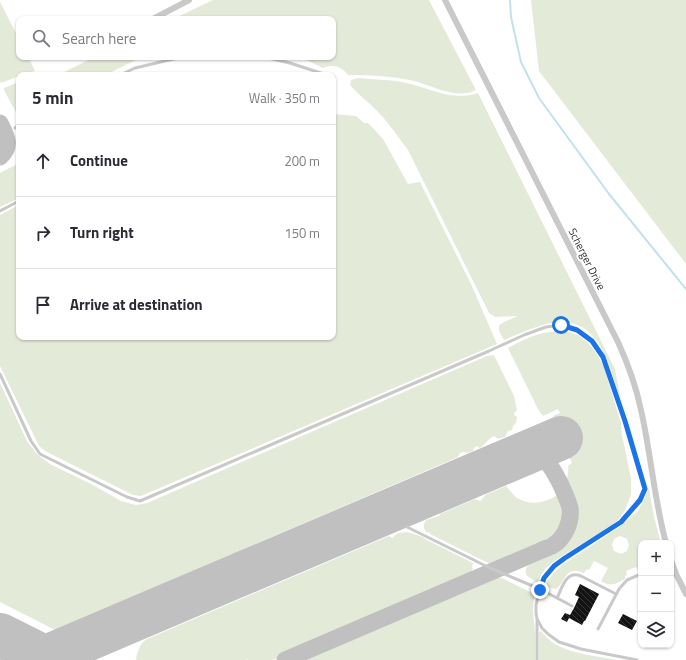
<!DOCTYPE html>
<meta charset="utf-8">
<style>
body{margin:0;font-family:"Titillium Web",sans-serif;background:#f7f7f7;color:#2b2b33}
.controls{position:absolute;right:12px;bottom:12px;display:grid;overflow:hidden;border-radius:8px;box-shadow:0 1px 3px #0004}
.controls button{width:36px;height:36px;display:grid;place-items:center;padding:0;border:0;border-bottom:1px solid #e1e1e2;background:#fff;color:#2b2b33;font:20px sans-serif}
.stop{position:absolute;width:12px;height:12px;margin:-9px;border:3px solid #1a73e8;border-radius:50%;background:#fff}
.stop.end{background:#1a73e8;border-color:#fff;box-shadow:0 1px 4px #0008}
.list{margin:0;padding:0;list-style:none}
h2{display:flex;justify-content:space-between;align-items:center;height:52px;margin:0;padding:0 16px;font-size:17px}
h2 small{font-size:13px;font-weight:400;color:#7c7c81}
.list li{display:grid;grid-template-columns:26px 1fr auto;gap:12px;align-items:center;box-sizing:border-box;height:72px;padding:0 16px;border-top:1px solid #e1e1e2}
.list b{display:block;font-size:15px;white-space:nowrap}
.list em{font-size:13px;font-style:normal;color:#7c7c81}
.icon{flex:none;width:22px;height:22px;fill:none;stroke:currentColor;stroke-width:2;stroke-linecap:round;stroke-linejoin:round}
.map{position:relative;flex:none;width:686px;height:660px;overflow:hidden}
.search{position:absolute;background:#fff;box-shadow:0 1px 3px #0004;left:16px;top:16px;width:320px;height:44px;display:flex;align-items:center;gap:10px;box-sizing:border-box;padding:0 14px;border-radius:8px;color:#7c7c81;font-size:15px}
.panel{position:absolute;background:#fff;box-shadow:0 1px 3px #0004;left:16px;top:72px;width:320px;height:268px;border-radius:8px}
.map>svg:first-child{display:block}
</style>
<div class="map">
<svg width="686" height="660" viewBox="0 0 686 660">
<defs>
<pattern id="building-back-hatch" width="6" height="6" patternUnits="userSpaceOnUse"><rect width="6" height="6" fill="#131313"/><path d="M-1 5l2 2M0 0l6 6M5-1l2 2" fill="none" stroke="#363636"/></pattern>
</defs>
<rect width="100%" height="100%" fill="#fff"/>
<!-- green -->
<g fill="#e4ead8" fill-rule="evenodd">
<path d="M213 0H429L476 90C473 91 470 93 467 93 448 96 428 84 410 80 389 76 369 75 348 75 341 66 333 64 323 68L300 57H333V19H173Z"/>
<path d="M531 0H686V264L539 71Z"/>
<path d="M0 2 19 39V57H28L35 71 19 75V76L1 83 0 81Z"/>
<path d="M95 57H142L105 75H58Z"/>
<path d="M358 78C373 80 387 79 402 82 428 87 451 102 478 93L615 369 621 400 619 396C610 370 603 330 571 323 566 322 561 321 556 322 538 325 521 333 504 340L499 331V325L506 321 518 316 495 317 489 313 408 150C398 137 389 123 377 111 369 102 358 95 350 85L351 80Z"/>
<path d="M19 82V118L4 90V88Z"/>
<path d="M333 114 356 116 364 123H368L383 139 408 184 420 182 471 284 497 344 141 496 133 495 45 451 39 446 0 366V215L19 205V337H333Z"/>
<path d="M19 163V198L0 207V173Z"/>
<path d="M558 331 568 332 578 335 586 341 592 347 598 356 604 367 621 423 622 436 625 449 631 479V494L626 508 619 519 610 526 556 560 546 568 541 575 538 583 527 576C525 572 525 568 529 565 537 561 546 558 554 554 571 544 580 526 577 507 576 498 568 488 567 481 567 476 569 471 568 466L572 463 553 416 560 413 558 409 543 416 539 411 508 348C526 338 537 333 558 331Z"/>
<path d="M494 355 514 396 517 410 514 413V415L517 417 516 423 513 426 512 430 508 431 505 437 498 439 494 436C488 439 485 445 480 448L477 446 474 448 473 451 467 453 464 452 460 453 458 457 55 630 0 602V383L27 441 37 454 50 464 93 485 121 501 136 505 147 503 487 356Z"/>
<path d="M506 486C510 490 513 495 517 498 530 506 546 503 557 495 567 507 567 527 554 537 548 542 539 545 532 548 519 554 505 560 492 565L430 534V533L428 532 427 533C423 529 423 525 426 520L439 516 440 514 475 499 480 501 483 498 485 495Z"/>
<path d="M649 488 654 517 661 543H641V571H639L636 567 626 571 627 575 625 576V579C616 584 611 587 601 581L608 568 594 561 589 570 587 569 584 573C564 565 566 582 556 589L548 587 547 586V582L553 574 561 566 618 528 637 512 643 502ZM620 536 627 539 629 545 627 551 621 554 614 551 612 545 614 539Z"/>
<path d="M407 532C414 534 422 536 427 540L473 563 472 568H473L471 574 284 655 282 653 279 654 280 657 272 660H248L247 659 246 660H136C137 652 140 643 147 639L389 536 392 538 398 533Z"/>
<path d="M497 578H502L534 594 533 610 535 633V660H306Z"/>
<path d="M541 631C544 635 548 639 552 642 569 654 597 656 617 660H539V632Z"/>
</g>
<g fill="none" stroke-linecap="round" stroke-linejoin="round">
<!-- stream -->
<path stroke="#c4e1eb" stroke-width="2" d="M510 0 511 17 521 62 539 98 609 194 686 289"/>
<!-- taxiway -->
<g stroke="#c0c0c0" stroke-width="17">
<path d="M0 123C6 135 13 146 0 157"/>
<path d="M0 637 10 650 14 660"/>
<path d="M285 660 540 551C544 549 548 548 552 546 564 539 572 523 570 508 568 500 564 492 561 485 551 466 547 454 523 455"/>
</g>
<!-- runway -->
<g stroke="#c0c0c0" stroke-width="44">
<path d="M0 635 50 660"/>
<path d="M39 660 561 438"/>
</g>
</g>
<!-- building -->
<g fill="url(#building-back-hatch)">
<path d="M580 584 599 594 585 621H584L582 625 569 618 567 622 561 619 565 613 570 615 574 608 579 597 575 595Z"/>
<path d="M623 614 637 621 632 630 618 623Z"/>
</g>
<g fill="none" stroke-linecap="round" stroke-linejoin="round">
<!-- lane -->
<g stroke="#c9c9c9" stroke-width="3">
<path d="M264 57 290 63 327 75"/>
<path d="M120 75 135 68 182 57"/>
<path d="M333 77H334"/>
<path d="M15 128 19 125"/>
<path d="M0 211 19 201"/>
<path d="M0 374 31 441 40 454 127 497 140 501 489 351 524 335 546 327 561 325 577 330 592 341 603 357 625 421 645 489 641 501 621 523 565 558 554 566 547 573 544 578 540 589 536 605V613L537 619 542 628 548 634 559 642 581 649 637 660"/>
<path d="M407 527 490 568 540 589 572 606"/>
<path d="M557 598C562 588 566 570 581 576L616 594"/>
<path d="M598 629 619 589 627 580 641 574"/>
<path d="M537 660V621"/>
</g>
<!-- street -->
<g stroke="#c9c9c9" stroke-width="6">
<path d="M445 0 618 342C628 364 636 386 641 410 651 454 654 499 666 543"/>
<path d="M153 19 189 0"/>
<path d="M671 560 676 574 686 594"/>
</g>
</g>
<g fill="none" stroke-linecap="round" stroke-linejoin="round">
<!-- route -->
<path stroke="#1a73e8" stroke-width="5" d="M540 590 544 578 554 566 565 558 621 522 640 500 645 489 625 421 603 357 592 341 577 330 561 325"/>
</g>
<g text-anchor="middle" stroke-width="4" stroke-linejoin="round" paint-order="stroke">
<!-- street labels -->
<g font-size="11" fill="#2c2c2c" stroke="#fff">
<text transform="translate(587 259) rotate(63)" y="4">Scherger Drive</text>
</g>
</g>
</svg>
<div class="controls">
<button>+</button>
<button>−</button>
<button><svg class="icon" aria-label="layers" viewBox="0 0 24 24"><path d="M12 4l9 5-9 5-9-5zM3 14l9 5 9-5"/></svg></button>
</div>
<div class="stop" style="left:561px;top:325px"></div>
<div class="stop end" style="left:540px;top:590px"></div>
<div class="search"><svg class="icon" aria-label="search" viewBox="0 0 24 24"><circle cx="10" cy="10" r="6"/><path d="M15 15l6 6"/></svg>Search here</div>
<section class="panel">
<h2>5 min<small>Walk · 350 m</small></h2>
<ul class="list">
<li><svg class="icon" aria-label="ahead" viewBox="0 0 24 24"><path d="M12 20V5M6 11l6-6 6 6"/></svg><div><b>Continue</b></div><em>200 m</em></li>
<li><svg class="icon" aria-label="right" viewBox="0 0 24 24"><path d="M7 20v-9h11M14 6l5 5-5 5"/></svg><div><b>Turn right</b></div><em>150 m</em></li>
<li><svg class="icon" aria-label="arrive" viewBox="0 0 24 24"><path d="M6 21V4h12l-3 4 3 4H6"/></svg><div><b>Arrive at destination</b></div></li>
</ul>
</section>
</div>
